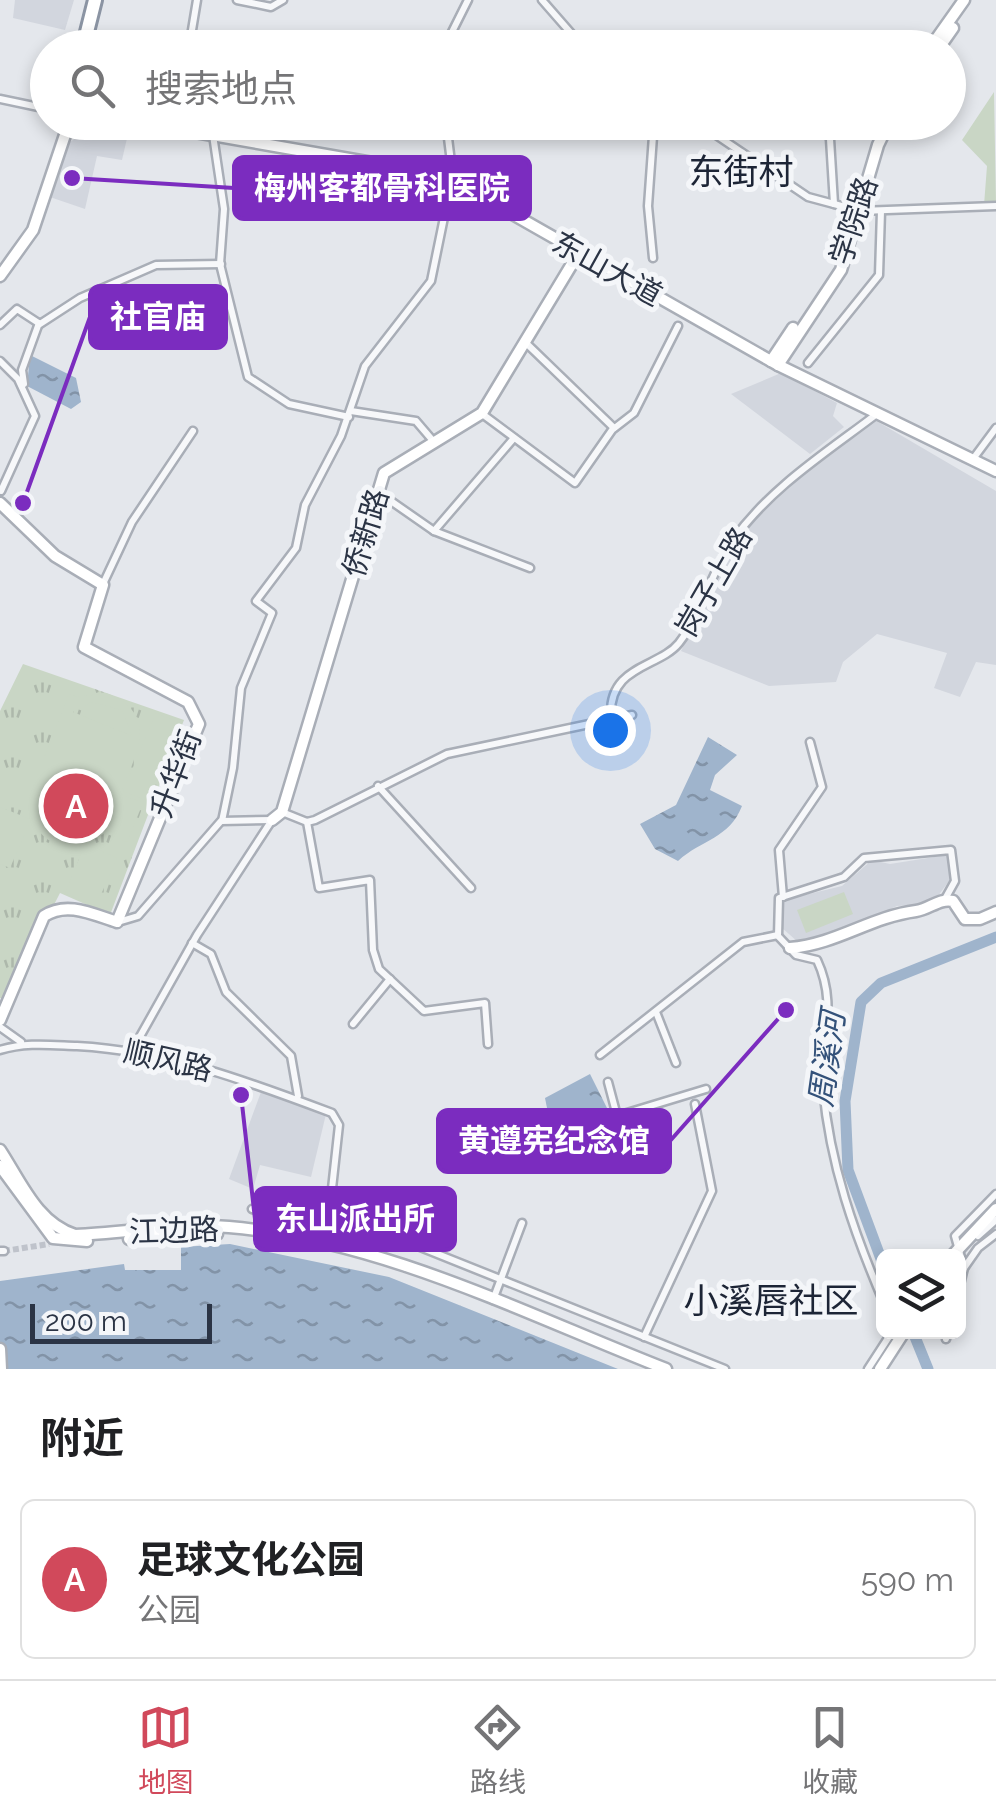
<!DOCTYPE html>
<html lang="zh">
<meta charset="utf-8">
<style>
body{margin:0;font-family:Raleway,"Noto Sans SC",sans-serif;background:#f2f2f2;color:#202124}
.controls{position:absolute;right:30px;bottom:30px;display:grid;overflow:hidden;border-radius:15px;box-shadow:0 5px 15px #0003}
.controls button{width:90px;height:90px;display:grid;place-items:center;padding:0;border:0;border-bottom:2px solid #e0e0e0;background:#fff;color:#202124;font:50px sans-serif}
.scale{position:absolute;left:30px;bottom:25px;width:182px;box-sizing:border-box;padding-left:10px;border:5px solid #2b3445;border-top:0;font-size:28px;line-height:35px;white-space:nowrap;color:#2b3445;-webkit-text-stroke:8px #f4f6f9;paint-order:stroke}
.you{position:absolute;left:610px;top:730px;width:35px;height:35px;margin:-25px;border:8px solid #fff;border-radius:50%;background:#1a73e8;box-shadow:0 0 0 15px #1a73e833}
.badge{display:grid;place-items:center;width:65px;height:65px;border-radius:50%;background:#d1495b;color:#fff;font-size:32px;font-weight:700}
.pin{position:absolute;translate:-50% -50%;border:5px solid #fff;box-shadow:0 2px 10px #0006}
.list{margin:0;padding:0;list-style:none}
h2{display:flex;justify-content:space-between;align-items:center;height:130px;margin:0;padding:0 40px;font-size:42px}
h2 small{font-size:32px;font-weight:400;color:#757577}
.list li{display:grid;grid-template-columns:65px 1fr auto;gap:30px;align-items:center;box-sizing:border-box;height:160px;margin:0 20px 20px;padding:0 20px;border:2px solid #e0e0e0;border-radius:15px}
.list b{display:block;font-size:38px;white-space:nowrap}
.list p{margin:0;font-size:32px;white-space:nowrap;color:#757577}
.list em{font-size:32px;font-style:normal;color:#757577}
.icon{flex:none;width:55px;height:55px;fill:none;stroke:currentColor;stroke-width:2;stroke-linecap:round;stroke-linejoin:round}
.map{position:relative;flex:none;width:996px;height:1369px;overflow:hidden}
.search{position:absolute;background:#fff;box-shadow:0 5px 15px #0003;left:30px;right:30px;top:30px;height:110px;display:flex;align-items:center;gap:25px;box-sizing:border-box;padding:0 35px;border-radius:55px;color:#757577;font-size:38px}
.sheet{height:310px;background:#fff}
nav{display:flex;justify-content:space-around;align-items:center;box-sizing:border-box;height:140px;border-top:2px solid #e0e0e0;background:#fff;font-size:28px;color:#757577}
nav a{display:grid;justify-items:center;gap:5px}
nav .on{color:#d1495b}
.map>svg:first-child{display:block}
</style>
<div class="map">
<svg width="996" height="1369" viewBox="0 0 996 1369">
<defs>
<pattern id="grass-tufts" width="24" height="20" patternUnits="userSpaceOnUse" patternTransform="scale(2.5)"><rect width="24" height="20" fill="#c9d6c5"/><path d="M3 7l-1-3M5 7V3M7 7l1-3M15 17l-1-3M17 17v-4M19 17l1-3" fill="none" stroke="#adb8ab"/></pattern>
<pattern id="water-ripples" width="26" height="14" patternUnits="userSpaceOnUse" patternTransform="scale(2.5)"><rect width="26" height="14" fill="#9fb4cc"/><path d="M2 4q2-2 4 0t4 0M15 11q2-2 4 0t4 0" fill="none" stroke="#8293a7"/></pattern>
</defs>
<rect width="100%" height="100%" fill="#e4e7ec"/>
<!-- built -->
<g fill="#d2d6de">
<path d="M15 0H74L65 30 13 18Z"/>
<path d="M93 127 128 134 122 160 97 156 85 209 44 195 67 144Z"/>
<path d="M781 373 837 403 833 416 844 427 810 454 731 394Z"/>
<path d="M873 419 996 491V665L976 662 960 697 934 688 947 653 877 634 843 662 836 682 769 686 681 651 740 537 770 500Z"/>
<path d="M947 855 952 877 932 904 897 906 821 939 798 942 781 927 784 900 842 886 872 860 890 864Z"/>
<path d="M261 1092 326 1114 311 1177 260 1165 253 1189 229 1179Z"/>
</g>
<!-- grass -->
<path fill="url(#grass-tufts)" d="M23 664 184 720 110 915 60 893 6 999 0 998V711Z"/>
<!-- pitch -->
<g fill="#c9d6c5" fill-rule="evenodd">
<path d="M994 92 996 204 984 205 987 166 962 140Z"/>
<path d="M106 693C161 714 136 754 120 794L143 803 127 842 105 833 86 844 117 858 96 906 65 893 85 844C61 852 43 841 31 820L10 868 0 864V807L30 819 28 799 69 694 77 697ZM91 702 122 710 132 736 73 712Z"/>
<path d="M156 713 178 722 145 800 123 791Z"/>
<path d="M844 892 853 914 806 933 797 910Z"/>
</g>
<!-- water -->
<g fill="url(#water-ripples)">
<path d="M30 355 76 378 81 402 71 409 27 386Z"/>
<path d="M708 737 737 755 715 775 710 790 742 806C729 839 702 839 678 861L655 849 640 824 676 805Z"/>
<path d="M590 1074 611 1116 559 1132 550 1123 545 1098Z"/>
<path d="M230 1244 389 1277 618 1369H0V1281L124 1264 125 1270H181V1247Z"/>
</g>
<g fill="none" stroke-linecap="round" stroke-linejoin="round">
<!-- river -->
<g stroke="#9fb4cc" stroke-width="11">
<path d="M884 1267 848 1170 845 1101 861 1002 881 983 996 937"/>
<path d="M913 1332 928 1369"/>
</g>
<!-- street-tunnel -->
<path stroke="#bfc3cb" stroke-width="6" stroke-dasharray="6 3" stroke-linecap="butt" d="M4 1251 49 1244"/>
<!-- street casing -->
<g stroke="#a9aeb7" stroke-width="11">
<g id="street">
<path d="M237 0 271 7 283 0"/>
<path d="M542 0 584 48"/>
<path d="M189 48 197 0"/>
<path d="M444 48 468 0"/>
<path d="M0 99 48 109"/>
<path d="M446 122 452 170"/>
<path d="M697 122 808 197 860 211 996 206"/>
<path d="M820 122 830 139 834 204"/>
<path d="M213 135 224 209 220 264 248 377 289 404 349 417"/>
<path d="M653 258 648 206 654 122"/>
<path d="M0 325 17 309 40 324 80 298 156 265 221 264"/>
<path d="M525 342 614 428"/>
<path d="M0 361 18 379 35 416 1 491"/>
<path d="M808 363 879 275 881 211"/>
<path d="M24 384 22 370 39 323"/>
<path d="M351 411 416 421 434 442"/>
<path d="M481 413 575 483 612 430 634 413 678 326"/>
<path d="M973 459 996 428"/>
<path d="M378 492 434 531 530 568"/>
<path d="M434 531 514 438"/>
<path d="M103 584 132 522 193 431"/>
<path d="M611 717C608 665 659 668 679 643 702 613 711 572 733 540 771 487 827 452 878 413"/>
<path d="M378 786 471 888"/>
<path d="M282 812 307 822 315 820 447 754 632 715"/>
<path d="M222 821 233 768 241 688 272 613 256 601 296 548 305 505 341 436 365 366 431 281 449 193"/>
<path d="M307 822 319 888 370 880 373 950 379 969 424 1011 485 1003 488 1044"/>
<path d="M783 897 779 850 822 787 810 742"/>
<path d="M118 922 138 916 221 821 272 820"/>
<path d="M192 943 211 954 226 992 291 1056 298 1096"/>
<path d="M656 1012 676 1063"/>
<path d="M353 1024 390 979"/>
<path d="M0 1027 21 1042"/>
<path d="M133 1049 197 935 272 820"/>
<path d="M0 1050C26 1042 50 1045 77 1046 168 1051 247 1081 332 1113L339 1125 326 1243"/>
<path d="M600 1055 743 942 778 935"/>
<path d="M608 1082 617 1116 706 1089"/>
<path d="M252 1209 410 1243 725 1369"/>
<path d="M978 1236 996 1220"/>
<path d="M0 1251H4"/>
<path d="M964 1268 978 1248 996 1234"/>
<path d="M958 1293 964 1268 955 1236 996 1194"/>
<path d="M493 1300 522 1223"/>
<path d="M884 1303C854 1233 830 1165 823 1088 819 1040 839 1007 817 960L796 955 778 936 779 898 844 877 864 858 951 850 955 881 945 899"/>
<path d="M644 1337 712 1191 695 1104"/>
<path d="M946 1339 948 1332"/>
<path d="M868 1369 892 1332"/>
</g>
</g>
<!-- secondary casing -->
<g stroke="#a9aeb7" stroke-width="15">
<g id="secondary">
<path d="M930 48 964 0"/>
<path d="M939 48 953 28"/>
<path d="M138 122 378 164 472 191 778 365 996 471"/>
<path d="M0 276 33 230 68 126"/>
<path d="M771 361 793 328"/>
<path d="M778 365 841 270 878 145 889 122"/>
<path d="M0 503 55 556 103 585 84 647 188 702 199 724 117 922C92 914 67 901 44 916L0 1020"/>
<path d="M272 820 282 812 384 473 482 413 578 254"/>
<path d="M790 948C837 944 870 917 916 911 930 909 939 898 953 901L965 919H980L996 912"/>
<path d="M0 1150C21 1182 37 1223 75 1235 126 1233 178 1223 229 1227 382 1240 525 1314 666 1369"/>
<path d="M0 1166 53 1238 87 1241"/>
<path d="M129 1239 217 1234"/>
<path d="M952 1256 996 1209"/>
<path d="M0 1349 1 1369"/>
<path d="M880 1369 904 1332"/>
</g>
</g>
<!-- highway casing -->
<g stroke="#8b94a3" stroke-width="18">
<g id="highway">
<path d="M83 48 95 0"/>
<path d="M63 122 72 126 81 122"/>
</g>
</g>
<!-- street -->
<use href="#street" stroke="#f7f8fa" stroke-width="6"/>
<!-- secondary -->
<use href="#secondary" stroke="#fff" stroke-width="10"/>
<!-- highway -->
<use href="#highway" stroke="#fff" stroke-width="12"/>
</g>
<g text-anchor="middle" stroke-width="10" stroke-linejoin="round" paint-order="stroke">
<!-- street labels -->
<g font-size="30" fill="#2b3445" stroke="#f4f6f9">
<text transform="translate(854 221) rotate(-72)" y="10">学院路</text>
<text transform="translate(607 269) rotate(29)" y="10">东山大道</text>
<text transform="translate(366 533) rotate(-73)" y="10">侨新路</text>
<text transform="translate(714 582) rotate(-60)" y="10">岗子上路</text>
<text transform="translate(176 774) rotate(-69)" y="10">升华街</text>
<text transform="translate(168 1061) rotate(13)" y="10">顺风路</text>
<text transform="translate(174 1231) rotate(-2)" y="10">江边路</text>
</g>
<!-- water labels -->
<g font-size="32" font-style="italic" fill="#34527a" stroke="#f4f6f9">
<text transform="translate(827 1059) rotate(-82)" y="11">周溪河</text>
</g>
<!-- quarter labels -->
<g font-size="35" fill="#1d2536" stroke="#f4f6f9">
<text x="741" y="184">东街村</text>
<text x="771" y="1313">小溪唇社区</text>
</g>
</g>
<!-- callouts -->
<path fill="none" stroke="#7b2cbf" stroke-width="4" d="M72 178L234 188M23 503L90 317M786 1010L670 1141M241 1095L255 1219"/>
<g fill="#7b2cbf" stroke="#f4f6f9" stroke-width="4">
<circle cx="72" cy="178" r="10"/>
<circle cx="23" cy="503" r="10"/>
<circle cx="786" cy="1010" r="10"/>
<circle cx="241" cy="1095" r="10"/>
</g>
<g fill="#7b2cbf" stroke="#7b2cbf" stroke-width="4">
<rect x="234" y="157" width="296" height="62" rx="10"/>
<rect x="90" y="286" width="136" height="62" rx="10"/>
<rect x="438" y="1110" width="232" height="62" rx="10"/>
<rect x="255" y="1188" width="200" height="62" rx="10"/>
</g>
<g font-size="32" text-anchor="middle" font-weight="bold" fill="#fff">
<text x="382" y="199">梅州客都骨科医院</text>
<text x="158" y="328">社官庙</text>
<text x="554" y="1152">黄遵宪纪念馆</text>
<text x="355" y="1230">东山派出所</text>
</g>
</svg>
<div class="controls">
<button><svg class="icon" aria-label="layers" viewBox="0 0 24 24"><path d="M12 4l9 5-9 5-9-5zM3 14l9 5 9-5"/></svg></button>
</div>
<div class="scale">200 m</div>
<div class="you"></div>
<div class="pin badge" style="left:76px;top:806px">A</div>
<div class="search"><svg class="icon" aria-label="search" viewBox="0 0 24 24"><circle cx="10" cy="10" r="6"/><path d="M15 15l6 6"/></svg>搜索地点</div>
</div>
<section class="sheet">
<h2>附近<small></small></h2>
<ul class="list">
<li><span class="badge">A</span><div><b>足球文化公园</b><p>公园</p></div><em>590 m</em></li>
</ul>
</section>
<nav>
<a class="on"><svg class="icon" aria-label="map" viewBox="0 0 24 24"><path d="M3 6l6-2 6 2 6-2v14l-6 2-6-2-6 2zM9 4v14M15 6v14"/></svg>地图</a>
<a><svg class="icon" aria-label="directions" viewBox="0 0 24 24"><path d="M12 3l9 9-9 9-9-9zM9 14v-3h6M13 9l2 2-2 2"/></svg>路线</a>
<a><svg class="icon" aria-label="saved" viewBox="0 0 24 24"><path d="M7 4h10v16l-5-4-5 4z"/></svg>收藏</a>
</nav>
